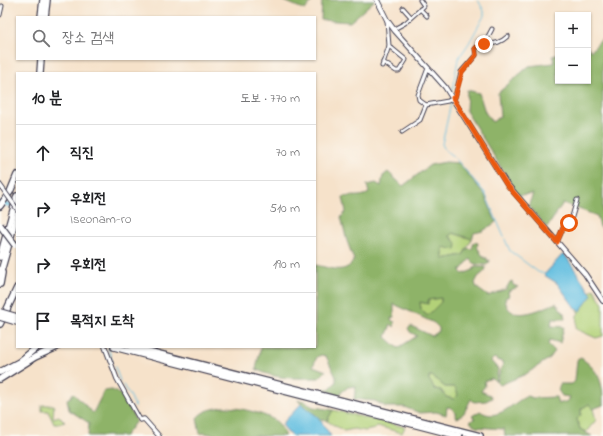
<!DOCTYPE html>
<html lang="ko">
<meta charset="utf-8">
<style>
body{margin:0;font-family:"Indie Flower","Poor Story",sans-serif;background:#f6f6f6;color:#202124}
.controls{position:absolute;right:12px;top:12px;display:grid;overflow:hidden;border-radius:0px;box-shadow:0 1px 3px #0004}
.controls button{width:36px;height:36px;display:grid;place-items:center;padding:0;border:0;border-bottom:1px solid #e0e0e0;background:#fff;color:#202124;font:20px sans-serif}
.stop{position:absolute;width:12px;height:12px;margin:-9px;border:3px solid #ea580c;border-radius:50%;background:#fff}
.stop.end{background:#ea580c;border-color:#fff;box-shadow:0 1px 4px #0008}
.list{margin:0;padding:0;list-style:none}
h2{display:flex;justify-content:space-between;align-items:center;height:52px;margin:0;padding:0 16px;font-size:17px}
h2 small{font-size:13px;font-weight:400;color:#757577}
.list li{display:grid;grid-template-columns:26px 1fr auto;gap:12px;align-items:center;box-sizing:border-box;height:56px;padding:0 16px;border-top:1px solid #e0e0e0}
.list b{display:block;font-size:15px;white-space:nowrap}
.list p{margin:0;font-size:13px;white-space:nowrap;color:#757577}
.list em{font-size:13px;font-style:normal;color:#757577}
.icon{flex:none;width:22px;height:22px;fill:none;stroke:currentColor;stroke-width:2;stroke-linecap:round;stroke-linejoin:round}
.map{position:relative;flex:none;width:603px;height:436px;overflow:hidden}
.search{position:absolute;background:#fff;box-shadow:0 1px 3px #0004;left:16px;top:16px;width:300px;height:44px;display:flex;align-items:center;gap:10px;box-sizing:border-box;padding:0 14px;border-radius:0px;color:#757577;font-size:15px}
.panel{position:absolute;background:#fff;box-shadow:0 1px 3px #0004;left:16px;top:72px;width:300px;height:276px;border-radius:0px}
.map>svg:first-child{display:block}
</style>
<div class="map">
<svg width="603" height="436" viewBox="0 0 603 436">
<rect width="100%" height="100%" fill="#fdfcf7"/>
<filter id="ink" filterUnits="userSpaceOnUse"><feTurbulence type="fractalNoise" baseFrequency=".025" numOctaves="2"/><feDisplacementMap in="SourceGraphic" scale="8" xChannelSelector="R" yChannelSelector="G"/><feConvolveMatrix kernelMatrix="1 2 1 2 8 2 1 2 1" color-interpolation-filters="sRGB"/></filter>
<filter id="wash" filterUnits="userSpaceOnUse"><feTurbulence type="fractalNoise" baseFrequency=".012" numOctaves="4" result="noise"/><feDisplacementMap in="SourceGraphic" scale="16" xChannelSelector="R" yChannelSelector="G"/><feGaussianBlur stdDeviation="0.9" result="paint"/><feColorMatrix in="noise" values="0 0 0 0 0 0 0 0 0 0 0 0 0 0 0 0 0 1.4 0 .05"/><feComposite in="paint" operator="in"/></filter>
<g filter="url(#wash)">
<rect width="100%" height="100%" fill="#f6e2ca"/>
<!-- green -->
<g fill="#b3d178" stroke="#6a7a5a">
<path d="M453 233 472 239 463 255 443 259V246L456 250 457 244 449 235Z"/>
<path d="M594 289 603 304V336L596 338 576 329 577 315 579 313 576 309 580 311 592 295 590 292Z"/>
<path d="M441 298V302L427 316 421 309 420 302 428 304 427 300Z"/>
<path d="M429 376H432L445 387H455L458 395 454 399 446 397 441 390 435 389 429 380Z"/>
<path d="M589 403 593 409 596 420 586 432 580 429 577 419 581 415V409Z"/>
<path d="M42 405H54L53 418 59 416 65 422 58 424H54L48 411H42Z"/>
<path d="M333 410 405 427 402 433 377 426 375 429 365 431 354 429 344 431 327 421Z"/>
</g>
<!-- forest -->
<g fill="#8eb368" stroke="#586a52" fill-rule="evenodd">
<path d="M282 0H313L305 10Z"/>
<path d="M322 0H375L350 22 321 20Z"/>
<path d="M601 40H603V227H600L597 216 563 203 547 228 528 206 533 194 518 195 466 111 467 90 479 93 485 112 492 122 500 117 498 93 529 66 554 63 553 56 558 54V81H588V47L591 51Z"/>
<path d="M446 162 459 163 485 195 496 222 483 231 474 233 472 239 453 233 449 236 457 244 456 250 443 247V259L463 255 468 248 472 249 474 242 478 243 477 247 484 258H487V261L490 260 489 263 486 265 475 264 470 259 460 271 463 274 473 270 475 267H486L485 271 478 277 475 283 477 288 488 296 506 289 510 282 512 281 513 285 518 287 508 291 509 296 505 298C507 326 541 309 556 303L564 313 565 319H552L551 326 564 327 560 343 550 340 548 344 555 351 550 358 526 374 500 385 497 383 500 370 504 363 494 358 491 361 498 369 496 382 492 378 484 381 485 386 481 391 490 395 492 398 486 401 474 402 471 399 464 413 458 418 456 417V414C453 410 452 407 447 407L446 415 436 412 420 413 404 407H386L375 401 354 399 356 386 348 387 338 395 323 389H329L336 382V377L326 356 321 355 317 357 313 366 326 371 319 378C296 378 276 380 256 369L261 347H315V265C329 267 345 276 354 260L347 241 341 217 346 212 343 197C353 195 360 198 369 193L367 185 376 183 381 186 383 176 388 172 403 186 430 165ZM441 298V302L427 316 421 309 420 302 428 304V300ZM394 304 434 323 439 328V331L432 336 411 326 408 328 410 332 417 336 398 348 386 337 391 324 394 327 395 322 392 321 391 318 394 317ZM429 376H432L445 387H455L458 395 454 399 446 397 441 390 435 389 429 380Z"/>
<path d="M581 358C601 372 603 384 603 405L593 409 589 404 581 409V415L577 419 580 429 592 436H505L504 429 476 427 470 422 475 418 472 416 480 411C497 423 512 403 527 396L533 398 556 397 558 404 568 401 570 397 562 396 558 390 560 384H572L575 381 577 360Z"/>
<path d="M112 390 123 396 136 421 125 436H88L89 423 69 410 67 399 71 397 73 393 93 413 104 391Z"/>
<path d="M298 400 304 401 313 407 333 410 327 421 323 419 320 421C316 413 303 408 298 400Z"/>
<path d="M222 407C234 406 268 414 277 422 281 425 283 432 285 436H222L204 433 200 434 197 418C203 410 213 409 222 407Z"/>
</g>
<!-- water -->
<g fill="#61bddf" stroke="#42708d">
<path d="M562 255H565L592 295 580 311 576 309 557 283 544 275Z"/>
<path d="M301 404 318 417 331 436H293L287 432 282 424Z"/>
</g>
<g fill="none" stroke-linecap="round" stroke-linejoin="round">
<!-- stream -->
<g stroke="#61bddf" stroke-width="1">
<path d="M452 93 458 59 469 43 484 16V11L478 0"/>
<path d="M451 103 442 144 445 150 455 158 485 193 510 251 538 272 545 274"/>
<path d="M108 347 112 361"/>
<path d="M115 367 120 381"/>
<path d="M123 385 131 397 135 407"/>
</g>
<!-- river -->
<path stroke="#61bddf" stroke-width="4" d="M0 203 10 205"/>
</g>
</g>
<g filter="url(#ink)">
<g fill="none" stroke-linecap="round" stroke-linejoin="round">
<!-- minor casing -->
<g stroke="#423f50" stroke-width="5">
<g id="minor">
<path d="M403 8 411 17"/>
<path d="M420 9 427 16"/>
<path d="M0 15 2 6"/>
<path d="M394 29 405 23 424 6 420 0"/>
<path d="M484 44 492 29"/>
<path d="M383 62 396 71H399L406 60 389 46"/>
<path d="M382 66 389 46 387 20"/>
<path d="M428 68 418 95 419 100 426 105 448 101 455 97 461 72 476 55 475 48C488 41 495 48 508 36"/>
<path d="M402 132 420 120 426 105"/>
<path d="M557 242 564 226 571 220 577 200"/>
</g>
</g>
<!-- tertiary casing -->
<g stroke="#423f50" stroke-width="5.5">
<g id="tertiary">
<path d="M0 185 5 192"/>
<path d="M105 347 117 379 140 420 144 419 159 436"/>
</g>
</g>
<!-- secondary casing -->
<g stroke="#423f50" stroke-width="6">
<path id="secondary" d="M377 0 387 20 395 31 445 87 506 183 585 274 603 301"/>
</g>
<!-- motorway casing -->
<g stroke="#423f50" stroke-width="8">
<g id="motorway">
<path d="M41 17 43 0"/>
<path d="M45 17 47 0"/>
<path d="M40 73 41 59"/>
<path d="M0 206 10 192 17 175"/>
<path d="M0 257 17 196"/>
<path d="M0 275 17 215"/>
<path d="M0 284 2 273"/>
<path d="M0 324 17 288"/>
<path d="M114 347 459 436"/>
<path d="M132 347 480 436"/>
<path d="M0 372 19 362 37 347"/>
<path d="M0 379 35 357 57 347"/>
</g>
</g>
<!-- minor -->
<use href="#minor" stroke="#fff" stroke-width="3"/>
<!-- tertiary -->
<use href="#tertiary" stroke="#fff" stroke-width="3.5"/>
<!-- secondary -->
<use href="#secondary" stroke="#fff" stroke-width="4"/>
<!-- motorway -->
<use href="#motorway" stroke="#fff" stroke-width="5.5"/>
<!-- tertiary-bridge casing -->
<g stroke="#423f50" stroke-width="5.5" stroke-linecap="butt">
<path id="tertiary-bridge" d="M5 192 17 209"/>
</g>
<!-- motorway-bridge casing -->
<g stroke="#423f50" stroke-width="8" stroke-linecap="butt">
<g id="motorway-bridge">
<path d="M0 225 15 245"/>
<path d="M0 312 17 317"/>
<path d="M0 317 17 322"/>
</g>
</g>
<!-- tertiary-bridge -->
<use href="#tertiary-bridge" stroke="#fff" stroke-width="3.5"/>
<!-- motorway-bridge -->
<use href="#motorway-bridge" stroke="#fff" stroke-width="5.5"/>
</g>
</g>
<g fill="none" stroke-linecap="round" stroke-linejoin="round" filter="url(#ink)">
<!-- route -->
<path stroke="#ea580c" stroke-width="5" d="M484 44 475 48 476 55 462 72 455 97 453 98 506 184 557 242 564 226 569 223"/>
</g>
</svg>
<div class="controls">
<button>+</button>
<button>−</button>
</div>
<div class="stop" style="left:569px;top:223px"></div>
<div class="stop end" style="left:484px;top:44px"></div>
<div class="search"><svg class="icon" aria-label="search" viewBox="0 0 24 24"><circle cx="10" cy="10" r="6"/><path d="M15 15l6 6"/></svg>장소 검색</div>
<section class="panel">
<h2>10 분<small>도보 · 770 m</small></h2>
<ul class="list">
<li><svg class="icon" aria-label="ahead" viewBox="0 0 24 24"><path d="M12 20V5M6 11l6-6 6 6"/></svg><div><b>직진</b></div><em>70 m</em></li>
<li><svg class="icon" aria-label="right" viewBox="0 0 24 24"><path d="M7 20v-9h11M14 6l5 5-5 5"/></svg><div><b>우회전</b><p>Iseonam-ro</p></div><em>510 m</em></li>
<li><svg class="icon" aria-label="right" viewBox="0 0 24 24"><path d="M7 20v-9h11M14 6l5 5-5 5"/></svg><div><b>우회전</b></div><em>190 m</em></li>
<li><svg class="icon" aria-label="arrive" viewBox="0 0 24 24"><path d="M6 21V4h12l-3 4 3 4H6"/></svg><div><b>목적지 도착</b></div></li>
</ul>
</section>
</div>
